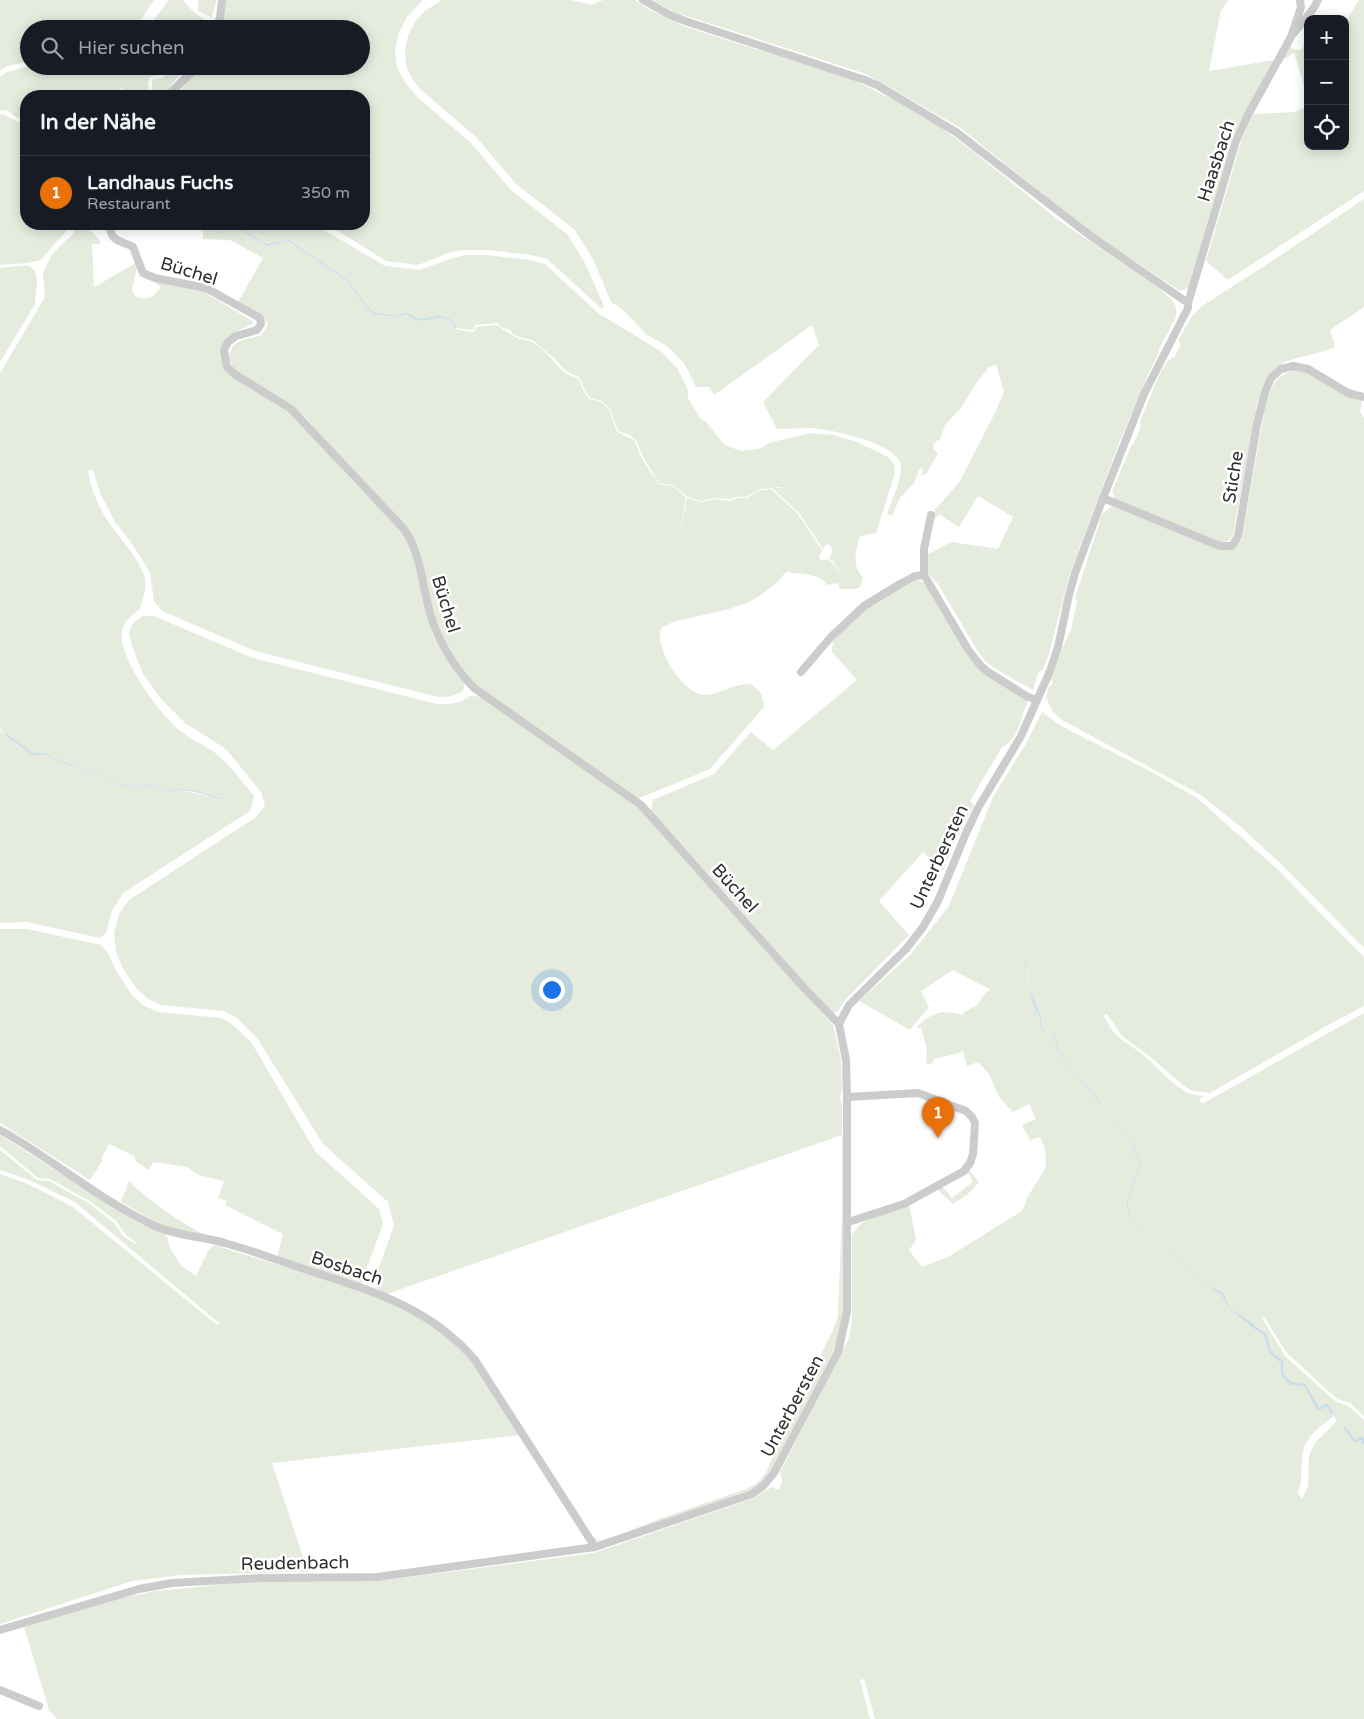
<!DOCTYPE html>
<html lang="de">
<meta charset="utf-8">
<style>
body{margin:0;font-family:"Varela Round",sans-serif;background:#20242c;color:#f1f3f6}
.controls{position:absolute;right:15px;top:15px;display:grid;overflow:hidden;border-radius:10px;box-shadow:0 2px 12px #0003}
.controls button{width:45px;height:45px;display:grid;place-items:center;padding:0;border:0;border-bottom:1px solid #363941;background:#171b24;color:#f1f3f6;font:25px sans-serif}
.you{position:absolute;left:551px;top:989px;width:18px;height:18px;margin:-12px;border:4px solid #fff;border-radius:50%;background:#1a73e8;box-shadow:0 0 0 8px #1a73e833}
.badge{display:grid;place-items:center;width:32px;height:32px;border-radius:50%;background:#e1363e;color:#fff;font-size:16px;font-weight:700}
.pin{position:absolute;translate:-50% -41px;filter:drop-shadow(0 1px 2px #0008)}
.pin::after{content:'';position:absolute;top:26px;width:18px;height:15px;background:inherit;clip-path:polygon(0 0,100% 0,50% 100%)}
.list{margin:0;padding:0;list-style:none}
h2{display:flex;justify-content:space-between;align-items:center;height:65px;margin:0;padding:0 20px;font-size:21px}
h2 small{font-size:16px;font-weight:400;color:#9ea1a6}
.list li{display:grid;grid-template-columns:32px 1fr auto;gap:15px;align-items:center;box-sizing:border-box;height:75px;padding:0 20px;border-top:1px solid #363941}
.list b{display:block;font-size:19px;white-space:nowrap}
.list p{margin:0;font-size:16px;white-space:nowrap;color:#9ea1a6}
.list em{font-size:16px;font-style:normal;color:#9ea1a6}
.icon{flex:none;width:28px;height:28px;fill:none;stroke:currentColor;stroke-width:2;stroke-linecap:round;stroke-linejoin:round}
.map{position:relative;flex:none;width:1364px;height:1719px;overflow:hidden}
.search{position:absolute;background:#171b24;box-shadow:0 2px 12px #0003;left:20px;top:20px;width:350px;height:55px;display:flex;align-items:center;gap:12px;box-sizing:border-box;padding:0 18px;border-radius:28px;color:#9ea1a6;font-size:19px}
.panel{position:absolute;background:#171b24;box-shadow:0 2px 12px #0003;left:20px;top:90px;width:350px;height:140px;border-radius:20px}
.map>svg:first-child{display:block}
</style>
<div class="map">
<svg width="1364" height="1719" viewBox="0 0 1364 1719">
<rect width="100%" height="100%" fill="#fff"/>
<!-- green -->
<g fill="#e5ecdd" fill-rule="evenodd">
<path d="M0 0H154L142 18 138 29H29V61L5 67 0 71Z"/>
<path d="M169 0H183C188 7 197 15 204 19L203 29H147Z"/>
<path d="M198 0H217L208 29 211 17 198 11Z"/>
<path d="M224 0H423L407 17 399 32 395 50 397 67 405 82 416 96 471 143 512 191 568 235 585 263 604 306 602 309 547 259 531 255 487 250H464L448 253 418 265 386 261 340 232 323 224H364V96H175L186 84 197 66H361V29H215Z"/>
<path d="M442 0H571L591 5 603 0H635L648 9 686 27 853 80 894 100 939 126 970 149 1061 222 1154 284 1173 301 1176 308V317L1159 349 1158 355 1150 370 1121 438 1070 573 1049 654 1043 669 1038 673 1033 690 997 670 985 661 977 650 938 584 928 574 927 555 951 542 998 549 1013 517 978 496 959 527 939 514 931 525 935 510 960 481 996 411 1004 391 996 365 989 367 975 385 961 408 945 425 940 440 936 441 933 445 934 450 938 453 927 473 921 476 923 468 919 470 914 483 900 498 892 516 887 514C891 501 905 475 900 462 891 442 832 430 812 428 801 428 789 429 777 429L763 402 819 345 812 325 714 395 709 387H696L684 363 667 346 647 335 621 308 611 302 593 259 574 229 517 185 476 137 421 90 412 79 406 65 405 50 408 36 415 22 425 11Z"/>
<path d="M652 0H1229L1221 10 1209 71 1274 60 1232 139 1189 288 1180 291 1092 233 959 127 866 74 674 12Z"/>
<path d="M1359 0H1364V191L1228 280 1206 261 1241 142 1253 114 1295 112 1308 106V146H1345V22Z"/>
<path d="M1308 42V99L1294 53 1281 61 1290 46 1293 49 1300 50 1303 48 1304 43Z"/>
<path d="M30 66H168L158 75 149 77 148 93 141 96H126L122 88 107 96H26V120L17 118 7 110 0 111V77L7 72Z"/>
<path d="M174 66H187L162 96H147L152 94V80L162 78Z"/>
<path d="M2 114C11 117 17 123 26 124V224H67V230L41 260 27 263 0 265V115Z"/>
<path d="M1364 199V307L1330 330 1335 347C1292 364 1271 351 1257 405L1233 535 1228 541 1220 542 1115 499 1112 491 1131 446 1134 443 1141 426 1140 421 1160 373 1167 362 1175 356 1181 344 1178 340 1192 316 1202 306 1272 261Z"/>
<path d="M74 224H86C90 233 98 235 101 244H92L94 287 136 263 137 267 132 290C135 300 143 299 152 297L161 287 150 279 199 289 254 322C249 327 242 328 236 332 220 342 219 355 226 371L301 421 349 477 398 526 410 545 433 635 442 652 465 684 463 691C455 696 448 697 438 697L255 651 162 611 154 601 150 573 133 545 115 522 100 493 93 470 88 471C91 490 100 511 112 527 123 542 137 557 144 575 148 587 143 598 140 609 131 616 124 620 122 632 118 658 160 714 179 730 192 741 209 746 221 758 233 769 243 783 254 796L250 811 123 893 112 911 106 933 100 938 27 922 0 923V731L33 755H45L84 771 99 775 119 785 143 788 151 786 169 791 180 790 216 798 228 796 217 797 180 789 169 790 151 785 142 787 119 784 99 774 84 770 46 754H33L0 729V373L45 297 43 273 52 254 74 233Z"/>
<path d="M203 224H225L239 229 268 246 288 241 347 281 367 309 376 315 397 317 406 314C417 320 426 322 438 316L448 319 453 323 454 329 474 332 476 327 497 325C499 327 516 338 520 339 524 340 528 340 532 342 545 349 554 363 564 372 568 375 574 377 579 379L584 392 590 399 601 402 609 409 617 432 634 440 643 461 659 484 673 486 686 497 680 535 687 498 702 502 714 499 730 501 737 498H747L757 491 771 489 798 514 822 550 819 558 822 560 827 559 832 562 843 578 833 561 829 559 832 552 831 546 826 544 823 549 799 513 772 488H784L779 487 757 490 746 497H737L730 499 714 498 702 501 688 497 673 485 659 483 645 460 635 439 628 434 618 431 610 409 602 401 591 398 585 391 580 378 566 371 556 360 532 340 519 337 513 334 510 330 501 327 498 323 475 325 473 330 456 328 454 322C437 309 434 321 418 318 414 317 410 314 406 312L397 316 376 313 368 308 348 280 289 240 269 244 240 228 228 224H310L336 237 385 266 419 270 450 259 465 255H486L531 260 545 264 598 313 662 352 677 368 688 390V398L700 418 706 422 725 445 741 451 758 449 772 442 811 433 834 435 857 442 888 457 894 464 895 473 876 533 860 536C856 550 851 565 863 577L860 587 855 589H839V583L827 585C819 573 800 574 787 572L783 575 781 579 761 595 747 603 729 609 673 622 661 628C654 648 683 694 704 695 720 695 734 683 750 684 760 689 763 696 764 707L710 769 637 799 473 683 448 649 432 611 415 543 305 417 237 372C226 361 227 345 243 340 248 338 254 338 259 336 264 333 266 328 268 323L238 302 263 258 230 240 203 239Z"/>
<path d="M27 265 35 270 37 281 35 304 0 362V268Z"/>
<path d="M1294 370 1306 372 1345 395 1362 401 1360 412 1364 418V948L1282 865 1241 827 1201 795 1062 720 1053 712 1046 698 1049 686H1051L1053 682 1051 680 1062 649 1071 630 1077 601 1075 598 1102 514 1112 506 1219 549 1233 550 1242 538 1265 407C1271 388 1274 376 1294 370Z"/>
<path d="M917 580 923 582 927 586 968 656 1026 700 1027 704C1020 717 1019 741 1002 747L970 801 974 805 954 844 943 871 923 852 879 901 909 935 845 1000 837 1012 831 1013 725 892 651 811 653 800 714 774 751 732 773 750 857 680 832 652 833 638 864 610 911 581Z"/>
<path d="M143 616H154L253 658 437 704H449L460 702 470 696 483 697 532 731 638 807 833 1025 841 1060 842 1092C840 1095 839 1100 842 1104V1134H844V1314L838 1339 833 1352 773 1468 762 1483 756 1488 603 1542 595 1540 592 1536 600 1541 619 1535 662 1518 746 1489 756 1484 766 1473 780 1439 834 1328 838 1316 842 1212V1135L387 1294 379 1291 374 1282 394 1225 388 1202 323 1144 257 1038 237 1018 224 1011 161 1005 148 999 137 989 123 969 116 952 114 933 119 914 129 900 256 817 265 806 261 792 226 749 185 723 162 700 143 674 132 646 129 634 133 623Z"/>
<path d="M1042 712 1061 726 1146 769 1197 798 1276 868 1364 957V1006L1328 1025 1210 1093 1192 1091 1184 1086 1149 1056 1122 1036 1107 1014 1104 1016C1116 1042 1128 1041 1148 1059 1160 1070 1171 1083 1186 1092 1192 1095 1198 1095 1205 1096L1199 1099 1202 1104 1364 1013V1416L1350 1403 1337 1399 1287 1353 1264 1317 1262 1318 1285 1356 1335 1401 1348 1406 1364 1420V1719H875L864 1679 860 1680 870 1719H57L49 1710 24 1627 106 1601 156 1591 270 1580H363L401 1578 594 1553 754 1498 772 1487 779 1490 782 1481 780 1472 849 1338 852 1319V1236C860 1216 890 1211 909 1204L916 1240 909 1250 922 1267 948 1257 1022 1211 1028 1196 1045 1169 1046 1162 1045 1149 1040 1137 1030 1140 1022 1125 1036 1119 1029 1104 1013 1112 999 1097 989 1074 978 1062 967 1066 963 1052 934 1059 931 1065 926 1063 927 1049 921 1028H916C929 1013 943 1009 963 1015V1013L977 1005 985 993 991 990 953 970 921 991 929 1007 910 1030 859 1001 910 955 949 906 993 797 1027 742ZM1028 956 1026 969 1030 984 1029 987C1032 996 1036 1005 1040 1014 1042 1019 1040 1025 1044 1030 1046 1034 1051 1034 1055 1035L1058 1050 1062 1051 1063 1058 1099 1101H1101L1114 1122 1133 1143 1136 1154 1141 1162 1128 1201 1129 1217 1209 1285 1223 1294 1227 1306 1223 1295 1208 1285 1128 1217 1127 1201 1140 1162 1135 1155 1132 1143 1114 1123 1101 1102H1098L1062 1058 1061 1052 1057 1051 1054 1036C1039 1032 1042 1028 1039 1016 1038 1013 1036 1012 1035 1009 1032 1002 1030 994 1028 987L1029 984 1025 968ZM1334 1416 1337 1421 1314 1444 1309 1456 1308 1486 1302 1499 1298 1493C1305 1476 1297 1456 1308 1440 1313 1431 1326 1423 1334 1416Z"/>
<path d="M0 929H27L101 945 108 953 117 972 131 994 144 1006 159 1012 221 1018 232 1024 251 1042 315 1151 379 1209 383 1224 361 1284 277 1258 283 1234 225 1205 227 1201 218 1198 224 1181 199 1175 187 1167 153 1162 149 1170 136 1162 134 1156 109 1144 101 1159 103 1160 90 1180 0 1123Z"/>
<path d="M0 1135 139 1223 163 1232 167 1237 170 1248 180 1264 187 1270 196 1276 208 1251 214 1245 377 1296 404 1308 447 1336 473 1363 521 1435 272 1463 308 1572 181 1575 132 1581 0 1624V1174L28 1184 73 1207 217 1325 220 1324 75 1202 29 1180 0 1170V1150L37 1180 49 1181 90 1204 114 1223 123 1236 135 1244 136 1243 125 1234 116 1221 91 1202 50 1179 38 1178 0 1146Z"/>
<path d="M969 1170 979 1182 968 1194 953 1204 937 1189 942 1186 952 1198 973 1182 967 1171Z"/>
<path d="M129 1181C154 1205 178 1221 209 1237L177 1230 158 1223 121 1202Z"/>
</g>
<!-- water -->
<g fill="#caddeb">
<path d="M225 224 240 228 268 244 289 240 348 280 368 308 376 313 397 316 406 312C410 314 414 317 418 318 434 321 437 309 454 322L456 328 454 329 453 323C437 311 433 323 417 320 414 319 410 316 406 314L397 317 376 315 367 309 347 281 288 241 268 246 239 229Z"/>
<path d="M0 729 33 753 46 754 84 770 99 774 119 784 142 787 151 785 169 790 180 789 192 790 217 797H228L216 798 192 791 180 790 169 791 151 786 143 788 119 785 99 775 84 771 45 755H33L9 738Z"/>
<path d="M1027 956C1028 961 1026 964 1026 969 1026 975 1030 980 1029 987 1032 996 1036 1005 1040 1014 1042 1019 1040 1025 1044 1030 1046 1034 1051 1034 1055 1035L1058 1050 1062 1051 1063 1058 1099 1101H1101L1114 1122 1133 1143 1136 1154 1141 1162 1128 1201 1129 1217 1209 1285 1224 1294 1228 1306 1235 1312 1255 1325 1253 1328 1227 1306 1222 1295 1208 1285 1128 1217 1127 1201 1140 1162 1135 1155 1132 1143 1114 1123 1101 1102 1099 1103 1062 1058 1061 1052 1057 1051 1054 1036C1039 1032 1042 1029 1039 1016 1038 1013 1036 1012 1035 1009 1032 1002 1030 994 1028 986L1029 984 1025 968Z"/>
</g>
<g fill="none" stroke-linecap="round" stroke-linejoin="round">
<!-- stream -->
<g stroke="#caddeb" stroke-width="2.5">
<path d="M1252 1326 1265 1334 1270 1352 1282 1362V1374L1290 1383 1305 1385 1318 1409 1327 1405 1332 1413"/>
<path d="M1345 1428 1355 1441 1362 1438 1364 1443"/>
</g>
<!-- minor -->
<g stroke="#ccc" stroke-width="8">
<path d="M215 29 220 18 222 0"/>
<path d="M1294 33 1313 9 1318 0"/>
<path d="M167 96 192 72 196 66"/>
<path d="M113 224 110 227C111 242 122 241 133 247L143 273 155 278 206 288 260 318 261 324 257 330 236 336 228 342 224 350 227 367 236 375 291 409 404 529C421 553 422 585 430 613 438 641 454 667 474 688L641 805 805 989 839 1024"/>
<path d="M1188 303 1236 141 1249 113 1291 37 1301 7 1300 0"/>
<path d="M1103 498 1220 546H1232L1238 536 1257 424 1265 392 1271 378 1281 369 1293 366 1308 369 1348 393 1364 397"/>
<path d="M931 515 924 549V575L969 651 981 666 988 672 1028 697 1037 700"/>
<path d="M801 672 830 638 864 606 900 584 915 576 924 575"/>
<path d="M847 1097 918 1093 966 1111 972 1117 975 1123 973 1154 970 1163 964 1171 904 1204 848 1222"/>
<path d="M0 1130C53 1159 99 1200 155 1226 179 1237 204 1236 228 1244 254 1251 279 1261 304 1269 369 1290 429 1306 475 1360L595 1547"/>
<path d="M0 1630 139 1589 172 1583 261 1578 377 1577 595 1547 752 1494 763 1486 774 1473 838 1352 847 1312V1097L846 1060 839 1024 849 1005 906 949 923 927 938 901 966 833 978 808 1021 736 1050 671 1058 647 1069 595 1075 573 1103 498 1144 394 1188 308V303L1092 237 956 132 877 85 865 80 688 22 670 15 643 0"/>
<path d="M0 1690 39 1706"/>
</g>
</g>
<g text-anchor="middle" stroke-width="5" stroke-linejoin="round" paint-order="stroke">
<!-- street labels -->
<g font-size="18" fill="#2f2f2f" stroke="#fff">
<text transform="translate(1216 161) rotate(-72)" y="6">Haasbach</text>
<text transform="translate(189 271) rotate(17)" y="6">Büchel</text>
<text transform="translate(1233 477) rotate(-81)" y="6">Stiche</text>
<text transform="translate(446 604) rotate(73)" y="6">Büchel</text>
<text transform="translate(939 857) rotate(-65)" y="6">Unterbersten</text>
<text transform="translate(735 888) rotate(48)" y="6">Büchel</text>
<text transform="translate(347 1268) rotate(18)" y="6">Bosbach</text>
<text transform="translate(792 1406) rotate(-62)" y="6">Unterbersten</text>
<text transform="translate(295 1563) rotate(-1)" y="6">Reudenbach</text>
</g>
</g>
</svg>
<div class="controls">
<button>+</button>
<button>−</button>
<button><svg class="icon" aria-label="locate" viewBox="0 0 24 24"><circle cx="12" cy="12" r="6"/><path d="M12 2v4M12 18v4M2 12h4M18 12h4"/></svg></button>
</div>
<div class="you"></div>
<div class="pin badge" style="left:938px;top:1138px;background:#e8710a">1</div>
<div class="search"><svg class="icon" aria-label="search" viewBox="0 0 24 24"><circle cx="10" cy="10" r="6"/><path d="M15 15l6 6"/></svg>Hier suchen</div>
<section class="panel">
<h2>In der Nähe<small></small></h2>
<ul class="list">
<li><span class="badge" style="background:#e8710a">1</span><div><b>Landhaus Fuchs</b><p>Restaurant</p></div><em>350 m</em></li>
</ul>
</section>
</div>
